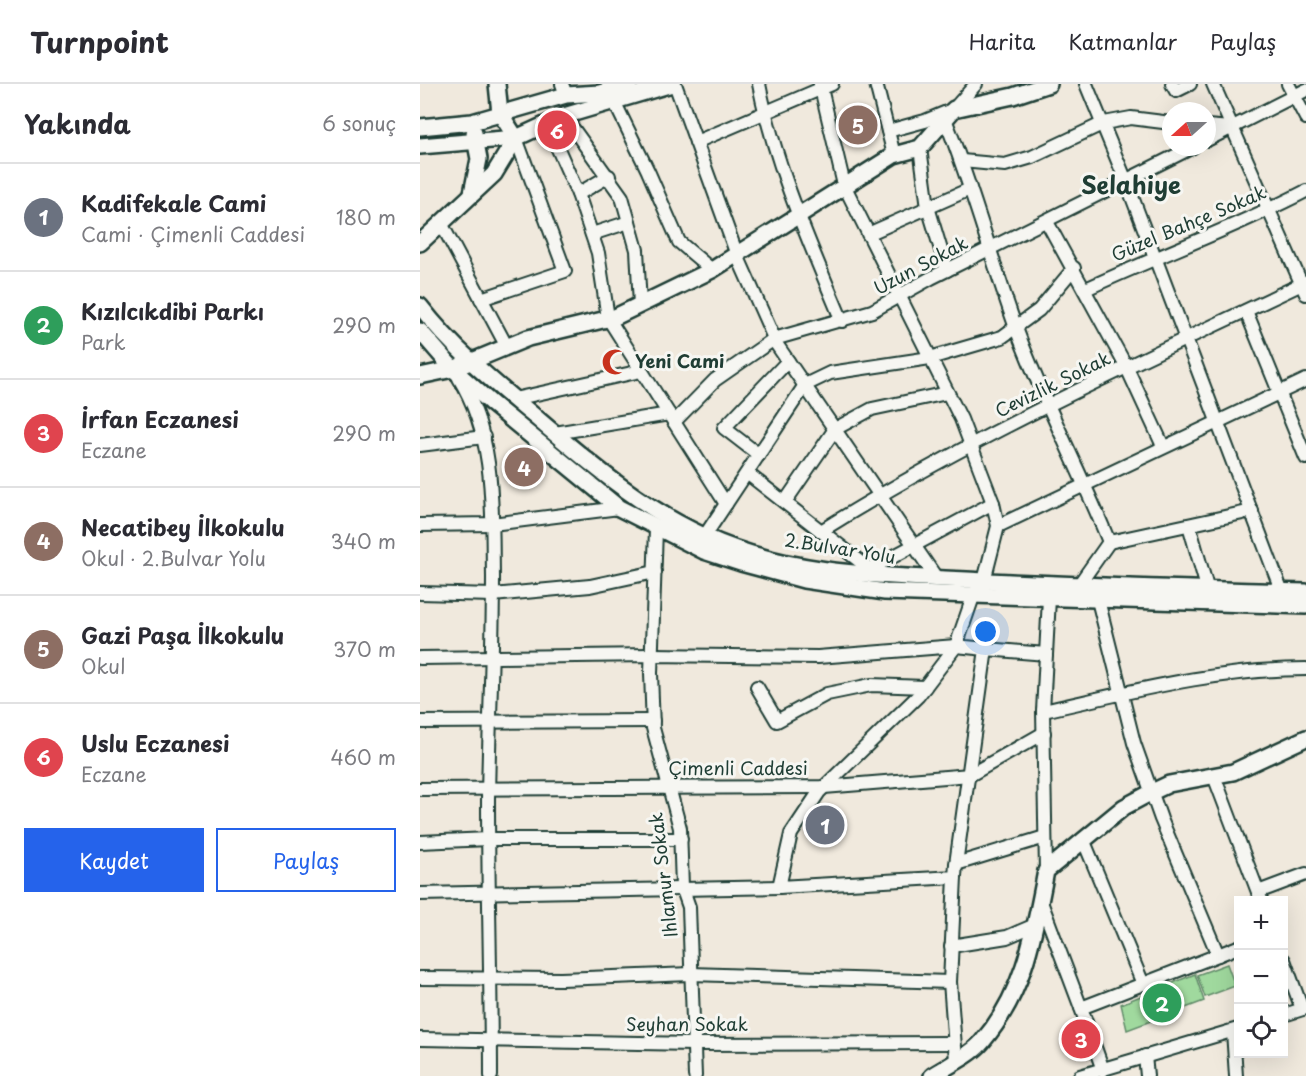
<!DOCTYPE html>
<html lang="tr">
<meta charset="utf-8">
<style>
body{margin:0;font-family:"Playpen Sans",sans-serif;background:#f2f2f3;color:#2b2b33}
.controls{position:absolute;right:18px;bottom:18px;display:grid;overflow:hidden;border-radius:0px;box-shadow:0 6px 24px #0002}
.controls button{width:54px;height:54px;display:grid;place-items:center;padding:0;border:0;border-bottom:2px solid #e1e1e2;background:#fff;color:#2b2b33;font:30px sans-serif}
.compass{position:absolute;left:742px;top:18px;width:54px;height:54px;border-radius:50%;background:#fff;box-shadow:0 6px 24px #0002;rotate:249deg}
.you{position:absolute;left:566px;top:548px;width:21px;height:21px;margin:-15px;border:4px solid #fff;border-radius:50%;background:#1a73e8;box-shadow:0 0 0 9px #1a73e833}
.badge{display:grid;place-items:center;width:39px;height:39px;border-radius:50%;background:#2563eb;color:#fff;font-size:20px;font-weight:700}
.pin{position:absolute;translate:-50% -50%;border:3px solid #fff;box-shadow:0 2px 6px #0006}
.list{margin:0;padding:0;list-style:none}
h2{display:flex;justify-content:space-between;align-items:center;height:78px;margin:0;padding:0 24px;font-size:26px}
h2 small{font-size:20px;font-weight:400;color:#7c7c81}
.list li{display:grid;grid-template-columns:39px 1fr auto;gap:18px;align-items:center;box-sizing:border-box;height:108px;padding:0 24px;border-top:2px solid #e1e1e2}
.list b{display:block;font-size:22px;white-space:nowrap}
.list p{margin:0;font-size:20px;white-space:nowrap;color:#7c7c81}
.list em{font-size:20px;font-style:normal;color:#7c7c81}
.actions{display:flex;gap:12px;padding:18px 24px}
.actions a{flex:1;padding:14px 0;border:2px solid #2563eb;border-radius:0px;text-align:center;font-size:21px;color:#2563eb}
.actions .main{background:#2563eb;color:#fff}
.icon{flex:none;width:33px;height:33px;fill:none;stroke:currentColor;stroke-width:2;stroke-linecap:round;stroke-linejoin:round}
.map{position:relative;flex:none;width:886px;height:992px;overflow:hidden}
header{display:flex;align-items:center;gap:36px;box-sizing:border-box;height:84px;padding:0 30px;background:#fff;border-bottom:2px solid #e1e1e2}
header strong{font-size:28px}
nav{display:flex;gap:33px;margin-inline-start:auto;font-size:21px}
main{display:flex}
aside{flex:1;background:#fff}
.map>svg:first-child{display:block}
</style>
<header>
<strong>Turnpoint</strong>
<nav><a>Harita</a><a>Katmanlar</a><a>Paylaş</a></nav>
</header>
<main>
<aside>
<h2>Yakında<small>6 sonuç</small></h2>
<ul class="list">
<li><span class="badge" style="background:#6b7280">1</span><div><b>Kadifekale Cami</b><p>Cami · Çimenli Caddesi</p></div><em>180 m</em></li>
<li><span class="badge" style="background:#2e9e5b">2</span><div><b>Kızılcıkdibi Parkı</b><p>Park</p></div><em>290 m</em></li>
<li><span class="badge" style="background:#e0444e">3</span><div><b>İrfan Eczanesi</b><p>Eczane</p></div><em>290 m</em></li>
<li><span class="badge" style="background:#8d6e63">4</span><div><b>Necatibey İlkokulu</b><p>Okul · 2.Bulvar Yolu</p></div><em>340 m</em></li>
<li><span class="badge" style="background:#8d6e63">5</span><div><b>Gazi Paşa İlkokulu</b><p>Okul</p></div><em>370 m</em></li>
<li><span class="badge" style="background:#e0444e">6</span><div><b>Uslu Eczanesi</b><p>Eczane</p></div><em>460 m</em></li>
</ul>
<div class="actions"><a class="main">Kaydet</a><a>Paylaş</a></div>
</aside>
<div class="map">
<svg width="886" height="992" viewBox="0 0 886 992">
<rect width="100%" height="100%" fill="#f0e9dd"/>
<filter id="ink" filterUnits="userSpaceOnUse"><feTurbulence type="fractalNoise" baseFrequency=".0167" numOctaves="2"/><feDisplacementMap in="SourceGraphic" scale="12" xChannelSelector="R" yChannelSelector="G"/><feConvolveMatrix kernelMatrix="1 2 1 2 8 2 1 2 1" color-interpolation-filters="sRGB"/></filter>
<g filter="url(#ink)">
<!-- green -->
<g fill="#a0d99e" stroke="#608b69" stroke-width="1.5">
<path d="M807 880 815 902 785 913 777 891Z"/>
<path d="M775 890 784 917 707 946 701 920Z"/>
</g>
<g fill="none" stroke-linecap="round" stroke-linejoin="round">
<!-- minor casing -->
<g stroke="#1f3d34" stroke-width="16">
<g id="minor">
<path d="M142 0 146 11"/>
<path d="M255 0 317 171 357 261 517 495"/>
<path d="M339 0C355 82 390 160 422 237"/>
<path d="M400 0 424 101 541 335 573 419"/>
<path d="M456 0 474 71"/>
<path d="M666 0 706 97 862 508"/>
<path d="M752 0 756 7 770 0"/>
<path d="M793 0 886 210"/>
<path d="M868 0 886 34"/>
<path d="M194 17 228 87 259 158 292 186"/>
<path d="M144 32 202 113 217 166 220 221"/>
<path d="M525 35C553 104 571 175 596 244 623 317 660 386 689 458L832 427"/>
<path d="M127 40 158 110 178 169 188 234 306 420"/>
<path d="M787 42 810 44"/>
<path d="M468 47 505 37 534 25 556 0"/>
<path d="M787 56 886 6"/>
<path d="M276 58 412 0"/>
<path d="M500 64 508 123 527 186"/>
<path d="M542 77 585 81 612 73 684 39 711 34 751 39"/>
<path d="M158 110 189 92"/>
<path d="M627 138 707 284 743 362"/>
<path d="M21 139 87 263"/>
<path d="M172 150 209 138"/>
<path d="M448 150 550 105"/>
<path d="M666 205C739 171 815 144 886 107"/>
<path d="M61 215 145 187 96 54"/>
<path d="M826 227 886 374"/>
<path d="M39 294C76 354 72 425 73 493 73 567 69 641 68 715 68 807 71 900 71 992"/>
<path d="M94 315 221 287"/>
<path d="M254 338 295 296 354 255 452 227 511 194 773 63"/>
<path d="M135 349 249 330"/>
<path d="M0 361 64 353"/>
<path d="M339 371 304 344 368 277"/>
<path d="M327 389 456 490"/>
<path d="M365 418 415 345 452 325 527 309"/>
<path d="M0 441 72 440 199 424"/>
<path d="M769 441 788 507"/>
<path d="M578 442 886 296"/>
<path d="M236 445 231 589 233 644 260 744 262 803 269 823 275 992"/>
<path d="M401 447C555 350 722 276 886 198"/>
<path d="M284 453 385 301 410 289 510 274 582 253 619 226 654 184"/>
<path d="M450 485 573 419 578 442 564 497 554 510 536 562 566 565 536 780 625 753"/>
<path d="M658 502 689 458"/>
<path d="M0 509 73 511 170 502 235 488"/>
<path d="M629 514 623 627C710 608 797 585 886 585"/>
<path d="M566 565 626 570"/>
<path d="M0 574 231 571 398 573 536 562"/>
<path d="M337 603 357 637 407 610 451 601 505 603"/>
<path d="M623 627 626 787"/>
<path d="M0 638 233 637"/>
<path d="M794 692 841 816"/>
<path d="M0 705 404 703 550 691 624 649"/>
<path d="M663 755 723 900"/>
<path d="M0 758 69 755H261"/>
<path d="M536 780 535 793 359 803 371 750 399 708 498 612 536 562"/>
<path d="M535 793 530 898 536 976"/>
<path d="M838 808 886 790"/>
<path d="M0 810 359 803"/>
<path d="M620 815 661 924 798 871 741 735 714 659 678 516"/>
<path d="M531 862 587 853 615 841"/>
<path d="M798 871 818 863"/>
<path d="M864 876 882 925"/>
<path d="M0 894 141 895 271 890 530 898"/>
<path d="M661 924 683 986"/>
<path d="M864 931 886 924"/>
<path d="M813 947 816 992"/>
<path d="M0 955 274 960 534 959"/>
<path d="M725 972 727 992"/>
<path d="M660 992 818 945"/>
</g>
</g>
<!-- major casing -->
<g stroke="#1f3d34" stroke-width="20">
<g id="major">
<path d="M0 43 52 38 146 11 180 9 209 0"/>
<path d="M0 62 96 54 144 32 252 0"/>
<path d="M52 109 59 75 54 49"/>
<path d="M0 159 74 90 96 54 80 29 77 0"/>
<path d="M0 222C34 266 77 301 120 337 171 380 222 424 284 452 372 493 473 492 567 497 674 502 780 506 886 508"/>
<path d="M0 247 33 285 71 319 199 424 284 467 321 479 384 496 465 508 886 522"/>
<path d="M0 292 33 285 108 254 195 233 292 186 474 71 500 64 534 25 593 12 629 0"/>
<path d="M512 992C527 982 550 972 562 958 605 908 614 849 626 787L704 723 732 708 749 700 813 688 886 654"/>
</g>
</g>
<!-- minor -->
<use href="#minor" stroke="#f6f6f2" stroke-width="12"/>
<!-- major -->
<use href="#major" stroke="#f6f6f2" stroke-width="15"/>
</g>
</g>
<!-- icons -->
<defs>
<g id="mosque-bare" transform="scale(2.07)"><path d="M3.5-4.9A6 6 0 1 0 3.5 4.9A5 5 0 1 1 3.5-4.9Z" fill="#c8321e" stroke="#f6f6f2" stroke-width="2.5" paint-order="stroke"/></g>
</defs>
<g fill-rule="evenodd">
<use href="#mosque-bare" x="195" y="278"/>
</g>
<g text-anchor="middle" stroke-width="6" stroke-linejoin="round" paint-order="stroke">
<!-- street labels -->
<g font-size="18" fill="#1f3d34" stroke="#f6f6f2">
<text transform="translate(769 140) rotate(-23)" y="6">Güzel Bahçe Sokak</text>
<text transform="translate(501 182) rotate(-28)" y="6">Uzun Sokak</text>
<text transform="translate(633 301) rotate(-26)" y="6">Cevizlik Sokak</text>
<text transform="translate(420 465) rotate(9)" y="6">2.Bulvar Yolu</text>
<text x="318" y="691">Çimenli Caddesi</text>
<text transform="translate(244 791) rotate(-97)" y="6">Ihlamur Sokak</text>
<text x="267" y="947">Seyhan Sokak</text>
</g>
<!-- poi labels -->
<g font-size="18" font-weight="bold" fill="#1f3d34" stroke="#f6f6f2" text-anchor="start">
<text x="215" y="284">Yeni Cami</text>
</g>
<!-- district labels -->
<g font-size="24" font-weight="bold" fill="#1f3d34" stroke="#f6f6f2">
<text x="711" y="110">Selahiye</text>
</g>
</g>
</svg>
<div class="controls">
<button>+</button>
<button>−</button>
<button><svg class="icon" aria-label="locate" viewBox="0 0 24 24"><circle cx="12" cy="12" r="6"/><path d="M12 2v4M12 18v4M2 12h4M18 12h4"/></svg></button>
</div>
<svg class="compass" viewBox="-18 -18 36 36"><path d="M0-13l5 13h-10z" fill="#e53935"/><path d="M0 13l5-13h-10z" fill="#7c7c81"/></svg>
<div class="you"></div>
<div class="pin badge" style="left:405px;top:741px;background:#6b7280">1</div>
<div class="pin badge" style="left:742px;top:919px;background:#2e9e5b">2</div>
<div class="pin badge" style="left:661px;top:955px;background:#e0444e">3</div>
<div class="pin badge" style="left:104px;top:383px;background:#8d6e63">4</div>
<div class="pin badge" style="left:438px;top:41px;background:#8d6e63">5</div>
<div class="pin badge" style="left:137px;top:46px;background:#e0444e">6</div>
</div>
</main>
